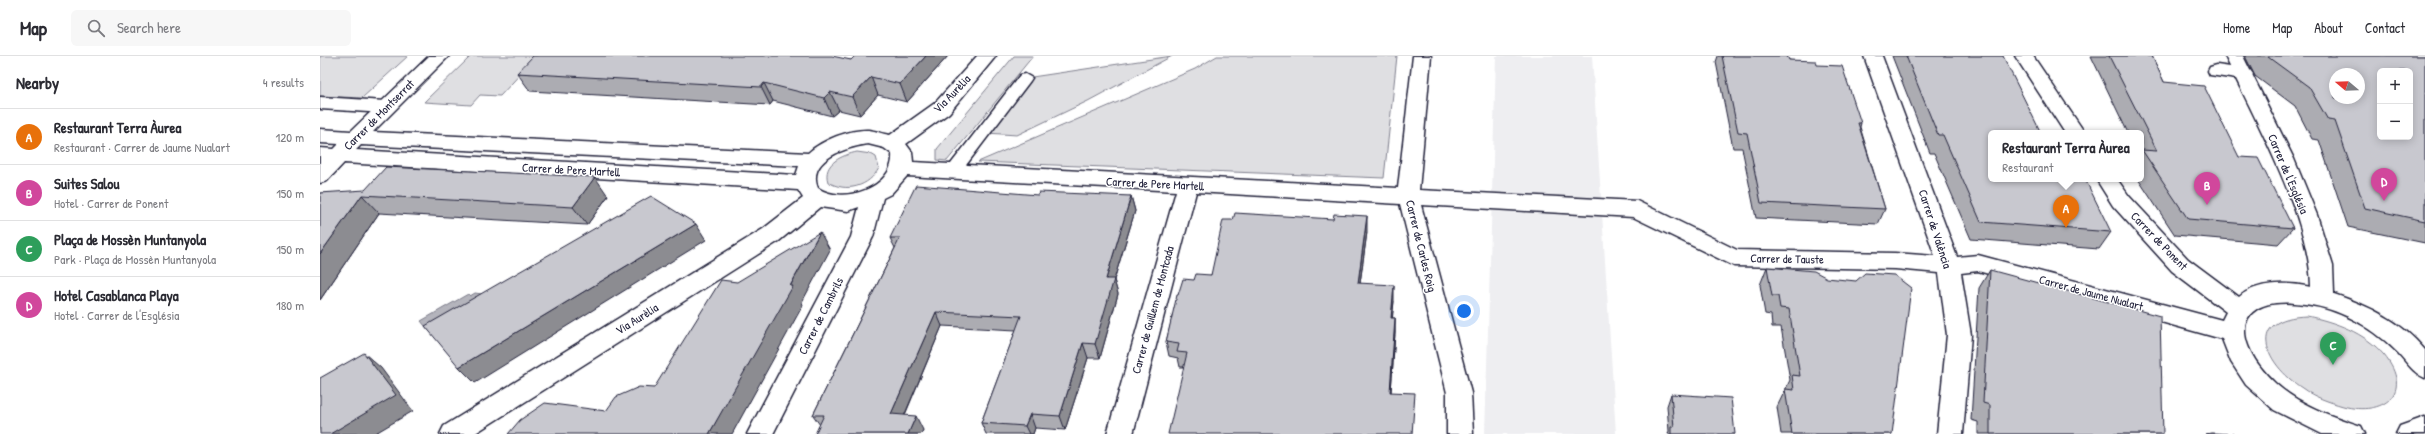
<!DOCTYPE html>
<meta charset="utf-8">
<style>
body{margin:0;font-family:"Patrick Hand",sans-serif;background:#f7f7f7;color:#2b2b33}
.controls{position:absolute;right:12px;top:12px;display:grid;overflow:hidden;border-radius:6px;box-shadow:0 2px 10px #0003}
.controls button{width:36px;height:36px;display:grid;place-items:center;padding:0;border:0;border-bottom:1px solid #e1e1e2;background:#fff;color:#2b2b33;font:20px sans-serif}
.compass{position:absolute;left:2009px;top:12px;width:36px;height:36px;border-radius:50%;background:#fff;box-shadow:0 2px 10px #0003;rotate:289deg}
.you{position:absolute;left:1144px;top:255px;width:14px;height:14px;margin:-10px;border:3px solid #fff;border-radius:50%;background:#1a73e8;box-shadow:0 0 0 6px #1a73e833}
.badge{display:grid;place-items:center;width:26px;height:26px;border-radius:50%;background:#111827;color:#fff;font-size:13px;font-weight:700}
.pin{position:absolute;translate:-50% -33px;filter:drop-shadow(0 1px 2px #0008)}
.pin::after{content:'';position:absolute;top:21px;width:14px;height:12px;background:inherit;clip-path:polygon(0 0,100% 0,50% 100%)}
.popup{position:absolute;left:1668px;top:74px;width:156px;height:52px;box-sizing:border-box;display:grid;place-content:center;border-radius:6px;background:#fff;filter:drop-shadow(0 1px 3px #0005);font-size:13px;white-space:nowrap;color:#7c7c81}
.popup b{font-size:15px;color:#2b2b33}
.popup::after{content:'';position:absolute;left:50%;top:100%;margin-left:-8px;border:8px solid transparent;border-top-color:#fff}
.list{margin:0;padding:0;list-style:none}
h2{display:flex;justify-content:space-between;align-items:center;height:52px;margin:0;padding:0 16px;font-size:17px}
h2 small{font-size:13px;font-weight:400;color:#7c7c81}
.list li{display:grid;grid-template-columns:26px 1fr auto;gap:12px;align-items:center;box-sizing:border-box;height:56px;padding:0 16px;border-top:1px solid #e1e1e2}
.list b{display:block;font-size:15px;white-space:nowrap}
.list p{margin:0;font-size:13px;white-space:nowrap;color:#7c7c81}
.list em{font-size:13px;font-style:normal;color:#7c7c81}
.icon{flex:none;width:22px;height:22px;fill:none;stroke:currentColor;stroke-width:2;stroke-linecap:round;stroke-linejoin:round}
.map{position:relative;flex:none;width:2105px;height:378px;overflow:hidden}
header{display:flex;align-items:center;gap:24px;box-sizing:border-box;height:56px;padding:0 20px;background:#fff;border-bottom:1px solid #e1e1e2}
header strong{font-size:19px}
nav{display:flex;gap:22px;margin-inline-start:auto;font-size:14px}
.search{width:280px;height:36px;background:#f7f7f7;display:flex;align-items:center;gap:10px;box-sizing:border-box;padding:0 14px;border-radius:6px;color:#7c7c81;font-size:15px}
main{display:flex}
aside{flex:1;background:#fff}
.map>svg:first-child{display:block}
</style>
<header>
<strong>Map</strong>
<div class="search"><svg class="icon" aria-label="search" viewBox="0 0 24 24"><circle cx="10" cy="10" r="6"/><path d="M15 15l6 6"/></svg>Search here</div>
<nav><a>Home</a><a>Map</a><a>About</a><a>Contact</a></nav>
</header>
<main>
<aside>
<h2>Nearby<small>4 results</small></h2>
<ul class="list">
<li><span class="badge" style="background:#e8710a">A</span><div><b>Restaurant Terra Àurea</b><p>Restaurant · Carrer de Jaume Nualart</p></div><em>120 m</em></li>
<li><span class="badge" style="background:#d1479c">B</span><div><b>Suites Salou</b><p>Hotel · Carrer de Ponent</p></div><em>150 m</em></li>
<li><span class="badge" style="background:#2e9e5b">C</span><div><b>Plaça de Mossèn Muntanyola</b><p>Park · Plaça de Mossèn Muntanyola</p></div><em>150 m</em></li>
<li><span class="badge" style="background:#d1479c">D</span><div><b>Hotel Casablanca Playa</b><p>Hotel · Carrer de l'Església</p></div><em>180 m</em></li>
</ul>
</aside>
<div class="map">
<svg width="2105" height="378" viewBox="0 0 2105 378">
<rect width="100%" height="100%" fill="#fff"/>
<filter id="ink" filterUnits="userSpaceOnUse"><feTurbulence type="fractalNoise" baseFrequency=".025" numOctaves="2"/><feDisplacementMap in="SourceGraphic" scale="8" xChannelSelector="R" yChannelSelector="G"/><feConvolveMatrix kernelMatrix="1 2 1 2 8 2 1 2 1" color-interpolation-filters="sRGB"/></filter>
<g filter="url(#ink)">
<!-- built -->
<path fill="#eeeef1" d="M1176 0H1272L1296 378H1165Z"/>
<!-- green -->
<g fill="#dfdfe2" stroke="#80808e">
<path d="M0 0H88L42 42 0 40Z"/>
<path d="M151 0H217L180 40 160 39 151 49 104 46Z"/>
<path d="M694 0H713L627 105 617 104V93Z"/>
<path d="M852 0 768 45 697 79 666 77 712 21Z"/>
<path d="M897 0H1077L1064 122 658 106 875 13Z"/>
<path d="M537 96 551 98 556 101 559 112C549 131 526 137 508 126 502 107 523 99 537 96Z"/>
<path d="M1987 260C2015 266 2044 276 2064 299 2095 337 2063 361 2023 350 2009 346 1994 341 1982 332 1945 308 1924 262 1987 260Z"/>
</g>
<!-- water -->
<path fill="#b4b4bc" stroke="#7a7a88" d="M155 237 162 238 109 275 101 265 148 238 150 240Z"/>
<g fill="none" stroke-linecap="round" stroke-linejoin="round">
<!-- service casing -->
<g stroke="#22223b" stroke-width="3">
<path id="service" d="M705 18 712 22 710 25 637 121H627L625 117 627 113 700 19Z"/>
</g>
<!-- pedestrian casing -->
<g stroke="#22223b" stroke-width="3">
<g id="pedestrian">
<path d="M1897 9 1930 14 1933 18 1930 22 1923 24 1890 19 1888 15 1890 11Z"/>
<path d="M0 41 65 45 72 46 75 51 72 56 65 57 0 53Z"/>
</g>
</g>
<!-- minor casing -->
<g stroke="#22223b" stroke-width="3">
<g id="minor">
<path d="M109 0H129L53 76 488 97C502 84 530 73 549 74 556 75 563 78 570 79L615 47 657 0H676L629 57 586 88 592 96 593 106 1078 132 1093 0H1111L1099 134 1317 145 1417 194 1575 197 1615 200 1544 0H1562L1637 201 1658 199 1902 264 1906 256 1852 215 1793 150 1776 123H1797L1809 140 1868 203 1919 241C1937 225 1969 226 1991 231 1990 161 1935 64 1905 0H1923L1974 103 1997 159 2013 210 2014 238C2049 250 2081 265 2105 294V322C2092 317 2085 303 2075 294 2051 270 2018 252 1985 248 1912 237 1910 285 1955 327 1979 349 2011 360 2041 370L2045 378H2002L1954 354 1926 329 1911 306 1902 283 1658 215 1641 217 1651 279 1643 378H1617L1627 279 1619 217 1575 213 1414 210 1313 161 1101 149 1151 337 1153 378H1127V337L1080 148 876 136 813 378H787L856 135 587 120 571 138 563 142 553 181 453 378H427L531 181 539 151 528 155 500 151 459 185 154 378H120L124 370 443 173 483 142 478 134 24 107 7 125 0 127V92L14 93 19 88 0 87V73L31 75ZM548 88 564 92 572 98C575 132 522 149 498 132 486 103 528 91 548 88ZM41 89 479 110 476 119 36 94Z"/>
<path d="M1695 0H1713L1765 77H1745Z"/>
<path d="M2105 361V378H2076L2080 370Z"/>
</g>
</g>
<!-- service -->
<use href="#service" fill="#fff" fill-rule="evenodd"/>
<!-- pedestrian -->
<use href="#pedestrian" fill="#fff" fill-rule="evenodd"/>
<!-- minor -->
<use href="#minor" fill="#fff" fill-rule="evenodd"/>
</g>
<!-- wall -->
<g fill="#acacb2" stroke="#22223b">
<path d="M535 0H628L587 46 558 39 540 59 519 54 512 60 453 45 450 49 210 35 197 17 531 4Z"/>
<path d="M1398 0H1467L1469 4 1497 9 1541 67 1540 71 1565 153 1558 168 1436 162 1422 92H1413L1396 6Z"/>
<path d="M1572 0H1683L1671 77 1791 176 1779 193 1651 183 1614 97H1610Z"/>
<path d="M1771 0H1832L1844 26 1919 101 1973 172 1958 188 1855 179 1818 123H1821V77H1808Z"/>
<path d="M1925 0H2105V187L2028 171 1999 84 1992 83 1975 50 1935 20Z"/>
<path d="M0 137 288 140 267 169 59 157 0 244Z"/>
<path d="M811 140 815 155 794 224 798 238 780 302H768L745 374 715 372 713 378H666L661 367 696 274 622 270 585 359 603 374 601 378H495L500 369 493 359 575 192 570 182Z"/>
<path d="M913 164 1047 176 1040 227 1074 245 1072 262H1075V277L1071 336 1092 378 864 311H860L858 302 849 300 846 286 858 239 874 224 891 219Z"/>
<path d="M1447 211 1572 378H1461L1457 351 1470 324 1461 271H1452L1451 259 1445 258 1440 229Z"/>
<path d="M1670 214 1843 378H1658V366L1651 364 1659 232Z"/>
<path d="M1351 338 1415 378H1348L1349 375 1347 350Z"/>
</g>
<!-- shaded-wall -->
<g fill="#8c8c91" stroke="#22223b">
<path d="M606 0H628L587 46 580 28Z"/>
<path d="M551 21 558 39 540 59 532 41Z"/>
<path d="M444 27 453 45 450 49 441 31Z"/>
<path d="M510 36 519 54 512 60 504 42Z"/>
<path d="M275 121 288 140 267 169 253 151Z"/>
<path d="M42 139 59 157 0 244V198Z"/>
<path d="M811 140 815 155 794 224 798 238 780 302 775 288 786 223Z"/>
<path d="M1047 160V176L1038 242V227Z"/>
<path d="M376 168 386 184 155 327 139 311Z"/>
<path d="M500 176 510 194 482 246 483 249 412 378H389Z"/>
<path d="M1074 229V245L1071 277V262Z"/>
<path d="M616 256 622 270 579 372 571 358Z"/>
<path d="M1075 262V277L1070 350V336Z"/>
<path d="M763 287 768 302 745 374 740 360Z"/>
<path d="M44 297 61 312 93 355 54 378H10Z"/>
<path d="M710 358 715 372 713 378H709L705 370Z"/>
<path d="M596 360 603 374 601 378H588Z"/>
</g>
<!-- building -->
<g fill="#c8c8cf" stroke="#22223b" fill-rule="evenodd">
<path d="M213 0H512L531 4 535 0H606L580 28 551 21 532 41 510 36 504 42 444 27 441 31 197 17Z"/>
<path d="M1402 0H1467L1469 4 1496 5 1497 9 1522 10 1541 67H1538L1565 153 1441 147 1427 77 1418 76Z"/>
<path d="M1586 0H1683L1721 77H1671V123H1765L1791 176 1661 166 1623 79H1618Z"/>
<path d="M1789 0H1832L1844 26 1884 30 1919 101 1938 102 1973 172 1868 163 1822 94 1837 95Z"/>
<path d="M1948 0H2105V165L2045 152 2015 65 2008 64 1989 31 1948 1ZM2060 15H2090V81H2060ZM2015 18H2039V42H2015Z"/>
<path d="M66 111 275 121 253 151 42 139 0 198V137L45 134Z"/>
<path d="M596 129 718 139 719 136 811 140 786 223H794L775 288 763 287 740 360 710 358 705 370 661 367 701 260 616 256 571 358 596 360 588 378H495L504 359H493L580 182H570Z"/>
<path d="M331 140 376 168 139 311 105 270Z"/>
<path d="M915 157 1013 163 1014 158 1047 160 1038 227 1074 229 1071 262H1075L1070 336 1095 337 1092 378H848L867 297 857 296 859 288 846 286 857 239H858L863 223 874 224 876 218 891 219 903 164H913Z"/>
<path d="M500 176 470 230H473L389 378H188L200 364 225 347 286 355 296 341 319 331 334 332 401 224 417 226Z"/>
<path d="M1447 211 1494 215 1507 222 1536 225 1545 217 1574 219 1591 232 1572 378H1472L1465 333 1474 334 1472 319 1480 320 1469 253 1460 252 1458 240H1452Z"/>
<path d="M1670 214 1840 260 1843 378H1670V349L1663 347Z"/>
<path d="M44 297 76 339 10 378H0V322Z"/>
<path d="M1351 338 1411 342 1415 378H1351V371H1354Z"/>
<path d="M1891 377 1913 378H1886Z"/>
</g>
</g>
<g text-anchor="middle" stroke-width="3" stroke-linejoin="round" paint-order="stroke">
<!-- street labels -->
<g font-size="12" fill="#22223b" stroke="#fff">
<text transform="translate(632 38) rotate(-46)" y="4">Via Aurèlia</text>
<text transform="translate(59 59) rotate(-45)" y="4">Carrer de Montserrat</text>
<text transform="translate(251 114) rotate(3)" y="4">Carrer de Pere Martell</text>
<text transform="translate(1968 118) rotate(67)" y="4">Carrer de l'Església</text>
<text transform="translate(835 128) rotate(3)" y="4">Carrer de Pere Martell</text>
<text transform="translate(1615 173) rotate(72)" y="4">Carrer de València</text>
<text transform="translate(1839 185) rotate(46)" y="4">Carrer de Ponent</text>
<text transform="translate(1101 190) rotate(76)" y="4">Carrer de Carles Roig</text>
<text transform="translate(1467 203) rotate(1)" y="4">Carrer de Tauste</text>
<text transform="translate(1771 237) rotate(15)" y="4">Carrer de Jaume Nualart</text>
<text transform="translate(833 254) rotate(-75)" y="4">Carrer de Guillem de Montcada</text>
<text transform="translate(501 260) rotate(-63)" y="4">Carrer de Cambrils</text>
<text transform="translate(317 263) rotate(-32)" y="4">Via Aurèlia</text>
</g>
</g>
</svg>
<div class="controls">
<button>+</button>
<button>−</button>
</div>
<svg class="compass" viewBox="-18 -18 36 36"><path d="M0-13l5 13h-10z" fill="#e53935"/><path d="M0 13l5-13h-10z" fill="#7c7c81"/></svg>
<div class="you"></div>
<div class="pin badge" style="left:1746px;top:172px;background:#e8710a">A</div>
<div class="popup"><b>Restaurant Terra Àurea</b>Restaurant</div>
<div class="pin badge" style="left:1887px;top:149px;background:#d1479c">B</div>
<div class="pin badge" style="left:2013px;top:309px;background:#2e9e5b">C</div>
<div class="pin badge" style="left:2064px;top:145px;background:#d1479c">D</div>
</div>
</main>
